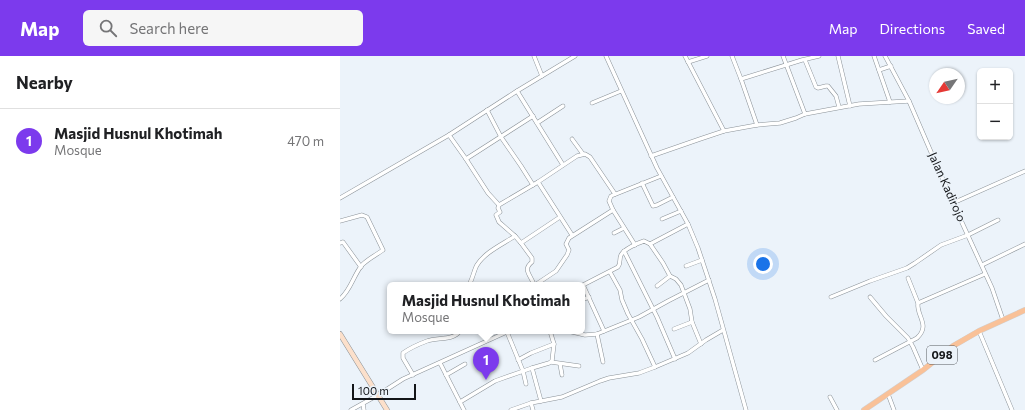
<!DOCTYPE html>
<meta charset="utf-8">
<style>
body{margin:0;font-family:Commissioner,sans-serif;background:#f6f6f6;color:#202124}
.controls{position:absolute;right:12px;top:12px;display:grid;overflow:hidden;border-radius:6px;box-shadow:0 1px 3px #0004}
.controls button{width:36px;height:36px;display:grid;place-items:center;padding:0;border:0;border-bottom:1px solid #e0e0e0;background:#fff;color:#202124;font:20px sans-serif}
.compass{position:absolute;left:589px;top:12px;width:36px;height:36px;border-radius:50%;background:#fff;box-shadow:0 1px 3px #0004;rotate:236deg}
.scale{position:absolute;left:12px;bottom:10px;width:64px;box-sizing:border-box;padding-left:4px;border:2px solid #131518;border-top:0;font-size:11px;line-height:14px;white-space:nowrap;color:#131518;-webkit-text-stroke:3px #ecf3fa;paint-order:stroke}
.you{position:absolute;left:423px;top:208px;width:14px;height:14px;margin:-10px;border:3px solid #fff;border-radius:50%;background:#1a73e8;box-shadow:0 0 0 6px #1a73e833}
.badge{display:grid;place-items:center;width:26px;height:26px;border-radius:50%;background:#7c3aed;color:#fff;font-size:13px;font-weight:700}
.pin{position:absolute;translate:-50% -33px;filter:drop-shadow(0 1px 2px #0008)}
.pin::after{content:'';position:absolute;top:21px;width:14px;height:12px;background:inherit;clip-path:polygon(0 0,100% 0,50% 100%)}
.popup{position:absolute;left:47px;top:226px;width:198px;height:52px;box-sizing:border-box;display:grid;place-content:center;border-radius:6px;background:#fff;filter:drop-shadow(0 1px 3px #0005);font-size:13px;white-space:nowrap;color:#757577}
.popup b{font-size:15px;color:#202124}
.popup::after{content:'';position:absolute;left:50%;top:100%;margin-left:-8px;border:8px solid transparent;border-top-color:#fff}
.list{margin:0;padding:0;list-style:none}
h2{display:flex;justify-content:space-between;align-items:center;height:52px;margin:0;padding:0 16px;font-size:17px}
h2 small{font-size:13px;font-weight:400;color:#757577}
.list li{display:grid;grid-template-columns:26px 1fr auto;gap:12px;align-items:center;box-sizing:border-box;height:64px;padding:0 16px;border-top:1px solid #e0e0e0}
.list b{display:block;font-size:15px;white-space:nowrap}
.list p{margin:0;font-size:13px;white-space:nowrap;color:#757577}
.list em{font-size:13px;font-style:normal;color:#757577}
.icon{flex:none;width:22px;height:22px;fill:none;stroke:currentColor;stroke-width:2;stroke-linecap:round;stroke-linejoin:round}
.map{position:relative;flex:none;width:685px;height:354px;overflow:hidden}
header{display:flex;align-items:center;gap:24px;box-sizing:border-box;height:56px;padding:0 20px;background:#7c3aed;color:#fff}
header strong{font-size:19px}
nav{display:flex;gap:22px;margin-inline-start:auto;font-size:14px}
.search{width:280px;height:36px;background:#f6f6f6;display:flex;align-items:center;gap:10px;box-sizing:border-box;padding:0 14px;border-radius:6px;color:#757577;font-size:15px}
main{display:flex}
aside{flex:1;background:#fff}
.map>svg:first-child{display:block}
</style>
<header>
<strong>Map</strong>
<div class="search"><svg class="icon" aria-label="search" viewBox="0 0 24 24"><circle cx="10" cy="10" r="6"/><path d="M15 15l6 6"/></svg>Search here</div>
<nav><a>Map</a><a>Directions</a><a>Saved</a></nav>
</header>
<main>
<aside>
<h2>Nearby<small></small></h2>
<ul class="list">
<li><span class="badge">1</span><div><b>Masjid Husnul Khotimah</b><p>Mosque</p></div><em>470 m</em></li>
</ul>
</aside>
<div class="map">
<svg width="685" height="354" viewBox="0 0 685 354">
<rect width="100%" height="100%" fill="#ecf3fa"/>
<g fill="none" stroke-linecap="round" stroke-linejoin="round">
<!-- street casing -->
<g stroke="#8b9298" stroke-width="4.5">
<g id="street">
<path d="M194 0 202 20"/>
<path d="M266 0 317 112 348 168 358 192 375 243 406 354"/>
<path d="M345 0 384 75"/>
<path d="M392 0 401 23 417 69"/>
<path d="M443 0 465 58"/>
<path d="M498 0 510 50"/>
<path d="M534 0 550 46"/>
<path d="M545 0 569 45 613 147 652 232 663 264"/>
<path d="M465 4 476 31 478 32 486 30H488L496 40 499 51"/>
<path d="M348 6 367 0"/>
<path d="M539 14 551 10"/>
<path d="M401 23 462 4 479 0"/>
<path d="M177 35 223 109"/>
<path d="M252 47 281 35"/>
<path d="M147 54 161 81 181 110 193 129"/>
<path d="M197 67 223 50"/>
<path d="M109 79 126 103 148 137 159 149 158 152 160 156 156 159 159 166 175 180C163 188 145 196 137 209 134 214 133 222 129 229"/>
<path d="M232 83 243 98"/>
<path d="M311 100 360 83 384 75 417 69 440 67 456 62 465 58 519 48 569 45"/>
<path d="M126 103 193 60"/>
<path d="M198 126 232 179"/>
<path d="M302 127 313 150 317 149 333 141"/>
<path d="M0 142 109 79 177 35 235 0"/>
<path d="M613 147 685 115"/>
<path d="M159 149 198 126 237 100 245 98 250 101 275 138"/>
<path d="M273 154 295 189"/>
<path d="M322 163 341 155"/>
<path d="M0 165 22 159 27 161 43 194C36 199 28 203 22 209 13 220 11 234 0 243"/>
<path d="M274 177 284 172"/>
<path d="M175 180 181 187 220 161"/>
<path d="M0 187 3 186 21 211"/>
<path d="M181 187 192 202V206C182 214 191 219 194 229"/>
<path d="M310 188 348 168"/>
<path d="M284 195 317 261 335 303"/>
<path d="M642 209 685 188"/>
<path d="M346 210 362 204"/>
<path d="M270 216 280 234 282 244 288 258 302 283 315 311"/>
<path d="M568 222 578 247"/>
<path d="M195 229 216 215 227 199 229 194 226 188 229 182 273 154 269 145 271 140 321 120"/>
<path d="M317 230 330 220"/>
<path d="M491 241 530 225 567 212 575 207 601 189 628 179 658 164"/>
<path d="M530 241 546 260 568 282 573 291 583 314"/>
<path d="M242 244 249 241"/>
<path d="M334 273 352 266"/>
<path d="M228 275 245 279 257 278 299 261 328 245 369 224"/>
<path d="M264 275 243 229 278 211C281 207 279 203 281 199 284 193 298 187 304 185L310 188 323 207 330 220 336 223 341 229 350 253 352 266 361 288"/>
<path d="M639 275 672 354"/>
<path d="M167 276 183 315 186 328"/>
<path d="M257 278 263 306"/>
<path d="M178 304 191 297 214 288"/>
<path d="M535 304 577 282C591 269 576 260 578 247L645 218"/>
<path d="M211 306 239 310"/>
<path d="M100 307 124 354"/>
<path d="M220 308 222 319"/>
<path d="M73 319 63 302V297C70 292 79 288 87 285 97 281 113 285 120 275"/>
<path d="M106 319 125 308"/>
<path d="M548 338 554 354"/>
<path d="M490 341 497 354"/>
<path d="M201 345 192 312 209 307 212 305 214 288 210 275"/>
<path d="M120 346 155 325 192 312"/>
<path d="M191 347 193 354"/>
<path d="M23 348 24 354"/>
<path d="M11 354 38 339 63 323 169 275"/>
<path d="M171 354 191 347 222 341 260 325 269 322 299 317 315 311 348 297 366 284 383 274"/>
</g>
</g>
<!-- secondary casing -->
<g stroke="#8b9298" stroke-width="5.5">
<path id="secondary" d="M0 278 47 354"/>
</g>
<!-- primary casing -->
<g stroke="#d0d0d1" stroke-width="6">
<path id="primary" d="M524 354 583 314 613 290 639 275 685 254"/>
</g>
<!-- street -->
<use href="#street" stroke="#fff" stroke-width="3.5"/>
<!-- secondary -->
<use href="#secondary" stroke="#fce0cb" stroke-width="4.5"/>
<!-- primary -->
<use href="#primary" stroke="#f9c198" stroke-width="5"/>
</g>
<g text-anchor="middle" stroke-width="3" stroke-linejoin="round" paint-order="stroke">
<!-- shield labels -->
<rect fill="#ecf3fa" stroke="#54585c" stroke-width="1" x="587" y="290" width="30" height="18" rx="3"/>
<g font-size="11" font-weight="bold" fill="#131518">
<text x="602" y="303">098</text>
</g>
<!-- street labels -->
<g font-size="12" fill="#131518" stroke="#ecf3fa">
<text transform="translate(607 131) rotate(66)" y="4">Jalan Kadirojo</text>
</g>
</g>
</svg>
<div class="controls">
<button>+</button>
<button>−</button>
</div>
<svg class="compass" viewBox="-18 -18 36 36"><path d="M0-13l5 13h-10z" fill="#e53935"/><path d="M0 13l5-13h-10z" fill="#757577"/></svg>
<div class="scale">100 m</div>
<div class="you"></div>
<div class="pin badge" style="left:146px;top:324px">1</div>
<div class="popup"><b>Masjid Husnul Khotimah</b>Mosque</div>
</div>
</main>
